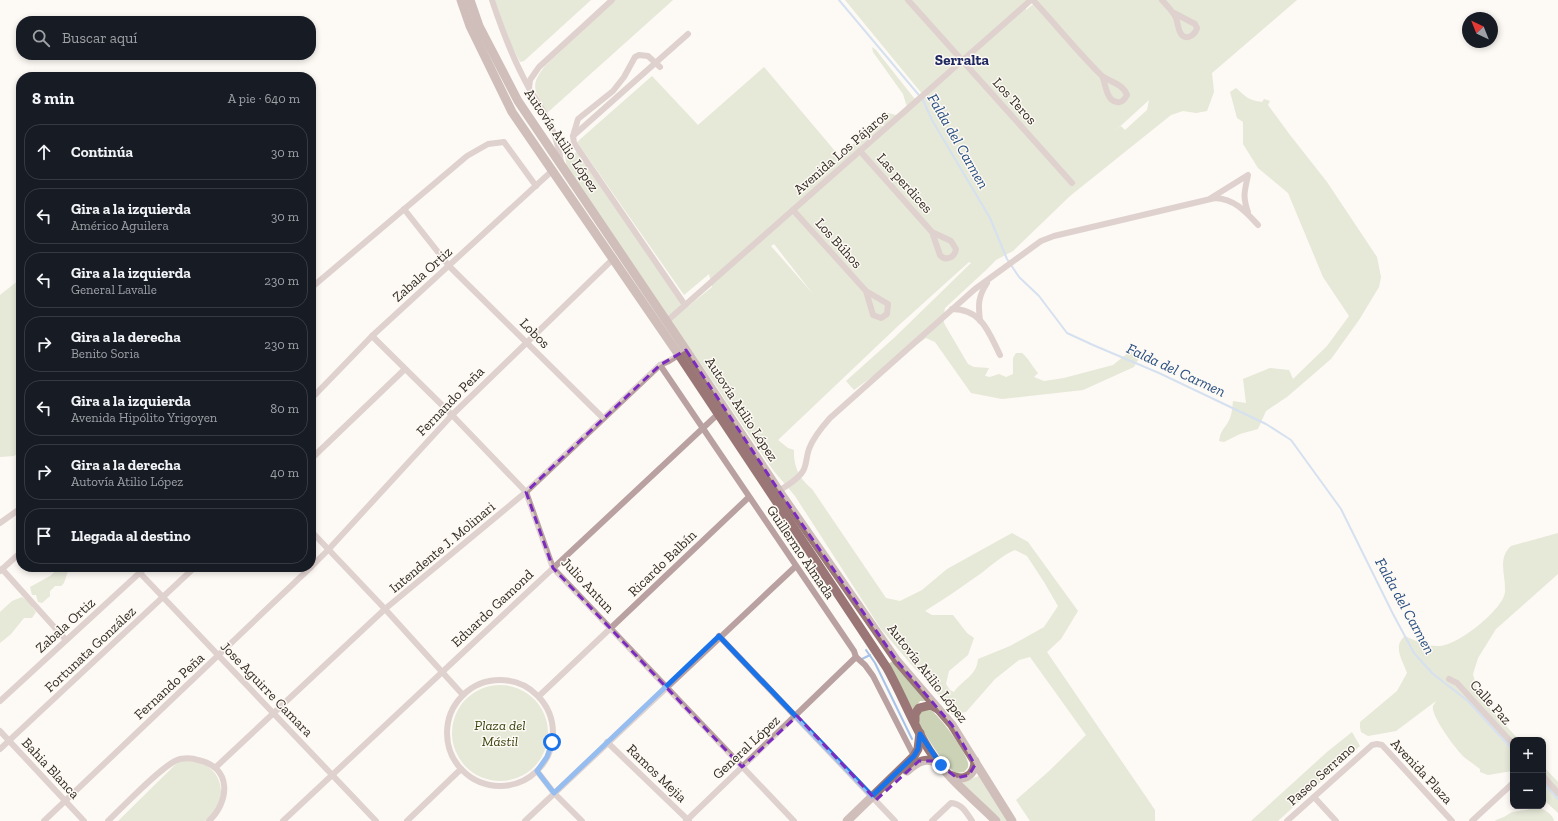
<!DOCTYPE html>
<html lang="es">
<meta charset="utf-8">
<style>
body{margin:0;font-family:"Zilla Slab",serif;background:#242831;color:#f1f3f6}
.controls{position:absolute;right:12px;bottom:12px;display:grid;overflow:hidden;border-radius:8px;box-shadow:0 2px 6px #0003}
.controls button{width:36px;height:36px;display:grid;place-items:center;padding:0;border:0;border-bottom:1px solid #363941;background:#171b24;color:#f1f3f6;font:20px sans-serif}
.compass{position:absolute;left:1462px;top:12px;width:36px;height:36px;border-radius:50%;background:#171b24;box-shadow:0 2px 6px #0003;rotate:317deg}
.stop{position:absolute;width:12px;height:12px;margin:-9px;border:3px solid #1a73e8;border-radius:50%;background:#fff}
.stop.end{background:#1a73e8;border-color:#fff;box-shadow:0 1px 4px #0008}
.list{margin:0;padding:0;list-style:none}
h2{display:flex;justify-content:space-between;align-items:center;height:52px;margin:0;padding:0 16px;font-size:17px}
h2 small{font-size:13px;font-weight:400;color:#9ea1a6}
.list li{display:grid;grid-template-columns:26px 1fr auto;gap:12px;align-items:center;box-sizing:border-box;height:56px;margin:0 8px 8px;padding:0 8px;border:1px solid #363941;border-radius:16px}
.list b{display:block;font-size:15px;white-space:nowrap}
.list p{margin:0;font-size:13px;white-space:nowrap;color:#9ea1a6}
.list em{font-size:13px;font-style:normal;color:#9ea1a6}
.icon{flex:none;width:22px;height:22px;fill:none;stroke:currentColor;stroke-width:2;stroke-linecap:round;stroke-linejoin:round}
.map{position:relative;flex:none;width:1558px;height:821px;overflow:hidden}
.search{position:absolute;background:#171b24;box-shadow:0 2px 6px #0003;left:16px;top:16px;width:300px;height:44px;display:flex;align-items:center;gap:10px;box-sizing:border-box;padding:0 14px;border-radius:16px;color:#9ea1a6;font-size:15px}
.panel{position:absolute;background:#171b24;box-shadow:0 2px 6px #0003;left:16px;top:72px;width:300px;height:500px;border-radius:16px}
.map>svg:first-child{display:block}
</style>
<div class="map">
<svg width="1558" height="821" viewBox="0 0 1558 821">
<rect width="100%" height="100%" fill="#fdf9f4"/>
<!-- green -->
<g fill="#cbd2b6" fill-rule="evenodd">
<path d="M495 0H591L524 61 520 62 508 39Z"/>
<path d="M615 0H673L547 113C536 91 528 87 545 66Z"/>
<path d="M845 0H1031L1025 5 1026 10 1038 0H1297L1212 73 1214 92 1207 111 1196 113 1183 111 1171 115 1070 196 1013 251 996 260 985 271 945 308 943 320 945 325 968 364 974 367 989 368 985 376 990 377 999 374 1006 377 1013 374V358L1016 353H1022C1029 359 1032 366 1038 373L1034 377 1044 381 1064 378 1113 365 1134 348 1141 355 1134 367 1083 390 1002 399 971 393 935 342 926 338 854 390 846 381 895 337 971 263 969 262 898 326 778 440 788 448 794 450C793 467 800 479 812 489L886 598 900 601 922 590 947 569 1012 533 1028 542 1078 611 1061 639 1047 652 1155 810V821H1030L1016 800 1048 772 1086 735 1030 657 1019 660 995 679 966 712 952 715 942 699 936 692 930 680 915 669 881 629 795 496 773 470 745 429 567 167 564 151 567 149 572 154 577 152 686 308 712 287 709 274 684 295 577 142 652 76 698 125 764 67 840 157C847 151 869 127 874 126 877 125 881 126 884 126L881 119 883 115 888 113 896 115 907 107 903 94 873 52 872 47 876 50 914 98 920 101 969 59V57L923 95ZM1149 100 1147 110 1125 130 1121 126 1114 132ZM774 244 813 294 771 246ZM1015 550 1027 556 1044 582 1058 606 1044 627 1010 646 978 659C977 676 962 680 954 692L950 690 946 684 949 671 968 655 974 638 967 633 953 615H932L925 611C944 599 962 587 980 574 991 566 1002 555 1015 550Z"/>
<path d="M1236 88C1246 97 1248 100 1262 102L1264 99 1270 101 1268 105 1290 135 1327 182 1377 257 1381 277 1379 287 1359 320 1331 359 1287 397 1266 411 1258 429 1240 434 1224 442 1219 441C1221 431 1222 431 1227 424 1232 417 1232 409 1233 401L1246 403 1243 379 1270 368 1289 370 1293 379 1327 346 1349 316 1323 277 1288 193 1258 168 1243 144V122L1237 118 1230 92Z"/>
<path d="M19 280H21V451L14 456 0 457V295Z"/>
<path d="M1558 533V574L1496 629 1478 658 1473 674 1476 686 1486 704 1519 740H1513L1512 771 1488 775 1480 772V769C1475 765 1469 761 1464 757 1457 751 1430 715 1433 706 1434 704 1435 703 1436 701L1396 731 1368 736 1361 732 1360 727V722L1397 691 1407 673C1403 661 1392 646 1405 636 1416 641 1428 647 1440 646 1458 645 1503 610 1505 592 1506 575 1497 559 1511 546Z"/>
<path d="M60 567H82L78 569 68 571 64 583 61 586H55L50 591V596L42 603 38 602 36 595H32L30 587 50 576Z"/>
<path d="M22 597 32 604V607L36 612 32 618H24L11 634 0 643V612L12 601Z"/>
<path d="M893 661 928 701H920L913 710 888 664Z"/>
<circle cx="500" cy="733" r="48"/>
<path d="M929 709C939 714 967 753 968 763 969 767 967 769 964 772L956 773C943 765 927 737 919 723L918 720 920 711Z"/>
<path d="M1352 732 1360 746 1278 821H1251L1327 752Z"/>
<path d="M186 760C192 762 201 762 207 766 222 775 226 798 214 812 211 816 208 818 205 821H118L178 762Z"/>
<path d="M1543 766 1558 782V813L1543 799Z"/>
<path d="M979 776 1007 821H1001L961 782Z"/>
<path d="M1537 807C1544 809 1553 814 1554 821H1495L1496 820 1504 817 1512 812 1526 810Z"/>
</g>
<g fill="none" stroke-linecap="round" stroke-linejoin="round">
<!-- stream -->
<g stroke="#a5c3ea" stroke-width="2">
<path d="M839 0 923 100 932 120 990 218 1007 259 1019 277 1039 296 1067 333 1093 345 1159 373 1266 424 1291 440 1341 509 1393 614 1414 653 1433 674 1468 701 1513 750"/>
<path d="M866 650 875 663 912 739"/>
<path d="M862 659 870 655"/>
<path d="M1543 782 1558 799"/>
</g>
<!-- street -->
<g stroke="#baa1a1" stroke-width="6">
<path d="M492 0C502 30 513 60 529 88"/>
<path d="M908 0 1072 183"/>
<path d="M1033 0C1056 25 1077 51 1100 74 1108 82 1123 83 1127 95 1125 99 1122 103 1117 102 1106 101 1106 84 1102 76"/>
<path d="M1162 0C1167 6 1173 11 1176 18 1178 23 1178 33 1183 36 1189 40 1196 33 1197 28L1195 24 1174 13"/>
<path d="M660 67 648 56 639 55 635 57 624 77 613 91 578 119 573 136 574 143 685 305"/>
<path d="M573 136 688 34"/>
<path d="M860 151 932 232 951 241 956 249C955 257 946 262 940 255L932 232"/>
<path d="M561 162C557 132 545 113 529 88L530 80 539 67 612 0"/>
<path d="M1211 198 1248 175C1245 191 1242 195 1248 212"/>
<path d="M404 209 449 266 603 418"/>
<path d="M793 210 866 291 888 304 887 314 881 318 873 315 866 291"/>
<path d="M311 288 467 156 488 144 504 142 536 186"/>
<path d="M952 309C982 309 989 333 1000 355"/>
<path d="M667 321 1031 0"/>
<path d="M980 321C978 304 978 297 987 283"/>
<path d="M372 336 452 415 526 492 553 568 794 821"/>
<path d="M660 365 854 651 856 657 865 665 873 676 914 756"/>
<path d="M311 399 372 336 553 170"/>
<path d="M311 459 405 369"/>
<path d="M779 491C787 485 798 480 803 471 807 464 806 457 809 449 813 438 822 427 830 418L975 289 1041 241 1054 236 1215 198C1235 199 1246 212 1258 225"/>
<path d="M0 523 21 508"/>
<path d="M311 531 385 609 463 695"/>
<path d="M311 567 328 550 452 415 613 259"/>
<path d="M2 569 66 640"/>
<path d="M0 571 21 552"/>
<path d="M140 573 376 821"/>
<path d="M719 636 895 821"/>
<path d="M1449 679 1457 683 1513 744"/>
<circle cx="500" cy="733" r="53"/>
<path d="M539 696 749 497"/>
<path d="M0 701 146 567"/>
<path d="M0 731 84 821"/>
<path d="M607 742 689 821"/>
<path d="M0 749 195 567"/>
<path d="M216 767 385 609 526 492 660 365 669 361 682 353"/>
<path d="M537 771 554 793 582 821"/>
<path d="M1543 776 1558 793"/>
<path d="M1314 797 1336 821"/>
<path d="M44 821 311 567"/>
<path d="M108 821C122 808 165 762 180 759 185 758 193 758 198 760 232 767 230 801 209 821"/>
<path d="M283 821 718 414"/>
<path d="M407 821 461 769"/>
<path d="M525 821 796 566"/>
<path d="M686 821 856 657"/>
<path d="M932 821 951 803C962 804 966 812 972 821"/>
<path d="M1287 821 1372 745 1377 744 1382 745 1452 821"/>
<path d="M1472 821 1513 783"/>
</g>
<!-- secondary -->
<g stroke="#9a7776" stroke-width="9">
<path d="M461 0 470 26 512 112 681 358 887 668C902 695 913 724 929 750 947 778 973 798 996 821"/>
<path d="M470 0 479 26 518 101 686 350 779 491 897 661 952 725 1012 821"/>
<path d="M915 721V714L919 708 931 705 938 709"/>
<path d="M907 771C918 761 927 756 940 765"/>
<path d="M950 775C963 782 975 776 975 761"/>
<path d="M847 821 914 756 918 749 920 733"/>
</g>
</g>
<g fill="none" stroke-linecap="round" stroke-linejoin="round">
<!-- route -->
<path stroke="#1a73e8" stroke-width="5" d="M552 742 547 757 537 771 554 793 719 636 872 796 914 756 918 749 920 734 941 765"/>
</g>
<!-- marked area -->
<path d="M0 0H1558V821H0ZM686 350 779 491 897 661 952 725 975 765 969 775 957 778 935 761H919L876 800 797 716 742 767 553 568 526 492 660 365Z" fill="#fdf9f4" fill-opacity=".55" fill-rule="evenodd"/>
<path fill="none" stroke="#7b2cbf" stroke-width="3" stroke-dasharray="8 5" stroke-linejoin="round" d="M686 350 779 491 897 661 952 725 975 765 969 775 957 778 935 761H919L876 800 797 716 742 767 553 568 526 492 660 365Z"/>
<g text-anchor="middle" stroke-width="3" stroke-linejoin="round" paint-order="stroke">
<!-- street labels -->
<g font-size="14" fill="#322b21" stroke="#fdf9f4">
<text transform="translate(1015 101) rotate(48)" y="5">Los Teros</text>
<text transform="translate(562 140) rotate(56)" y="5">Autovía Atilio López</text>
<text transform="translate(841 152) rotate(-41)" y="5">Avenida Los Pájaros</text>
<text transform="translate(905 183) rotate(48)" y="5">Las perdices</text>
<text transform="translate(839 243) rotate(48)" y="5">Los Búhos</text>
<text transform="translate(422 274) rotate(-42)" y="5">Zabala Ortiz</text>
<text transform="translate(535 333) rotate(45)" y="5">Lobos</text>
<text transform="translate(450 401) rotate(-46)" y="5">Fernando Peña</text>
<text transform="translate(742 409) rotate(57)" y="5">Autovía Atilio López</text>
<text transform="translate(442 547) rotate(-40)" y="5">Intendente J. Molinari</text>
<text transform="translate(801 552) rotate(56)" y="5">Guillermo Almada</text>
<text transform="translate(662 563) rotate(-44)" y="5">Ricardo Balbín</text>
<text transform="translate(588 585) rotate(47)" y="5">Julio Antun</text>
<text transform="translate(492 608) rotate(-43)" y="5">Eduardo Gamond</text>
<text transform="translate(65 625) rotate(-42)" y="5">Zabala Ortiz</text>
<text transform="translate(90 649) rotate(-43)" y="5">Fortunata González</text>
<text transform="translate(928 673) rotate(52)" y="5">Autovía Atilio López</text>
<text transform="translate(169 686) rotate(-43)" y="5">Fernando Peña</text>
<text transform="translate(267 689) rotate(46)" y="5">Jose Aguirre Camara</text>
<text transform="translate(1491 702) rotate(48)" y="5">Calle Paz</text>
<text transform="translate(746 747) rotate(-43)" y="5">General López</text>
<text transform="translate(51 768) rotate(47)" y="5">Bahia Blanca</text>
<text transform="translate(1422 771) rotate(47)" y="5">Avenida Plaza</text>
<text transform="translate(657 773) rotate(44)" y="5">Ramos Mejia</text>
<text transform="translate(1321 774) rotate(-42)" y="5">Paseo Serrano</text>
</g>
<!-- park labels -->
<g font-size="14" font-style="italic" fill="#39430d" stroke="#fdf9f4">
<text x="500" y="730">Plaza del<tspan x="500" dy="16">Mástil</tspan></text>
</g>
<!-- neighbourhood labels -->
<g font-size="15" font-weight="bold" fill="#1e2860" stroke="#fdf9f4">
<text x="962" y="65">Serralta</text>
</g>
<!-- water labels -->
<g font-size="15" font-style="italic" fill="#274d7f" stroke="#fdf9f4">
<text transform="translate(958 141) rotate(60)" y="5">Falda del Carmen</text>
<text transform="translate(1176 370) rotate(25)" y="5">Falda del Carmen</text>
<text transform="translate(1405 606) rotate(61)" y="5">Falda del Carmen</text>
</g>
</g>
</svg>
<div class="controls">
<button>+</button>
<button>−</button>
</div>
<svg class="compass" viewBox="-18 -18 36 36"><path d="M0-13l5 13h-10z" fill="#e53935"/><path d="M0 13l5-13h-10z" fill="#9ea1a6"/></svg>
<div class="stop" style="left:552px;top:742px"></div>
<div class="stop end" style="left:941px;top:765px"></div>
<div class="search"><svg class="icon" aria-label="search" viewBox="0 0 24 24"><circle cx="10" cy="10" r="6"/><path d="M15 15l6 6"/></svg>Buscar aquí</div>
<section class="panel">
<h2>8 min<small>A pie · 640 m</small></h2>
<ul class="list">
<li><svg class="icon" aria-label="ahead" viewBox="0 0 24 24"><path d="M12 20V5M6 11l6-6 6 6"/></svg><div><b>Continúa</b></div><em>30 m</em></li>
<li><svg class="icon" aria-label="left" viewBox="0 0 24 24"><path d="M17 20v-9H6M10 6l-5 5 5 5"/></svg><div><b>Gira a la izquierda</b><p>Américo Aguilera</p></div><em>30 m</em></li>
<li><svg class="icon" aria-label="left" viewBox="0 0 24 24"><path d="M17 20v-9H6M10 6l-5 5 5 5"/></svg><div><b>Gira a la izquierda</b><p>General Lavalle</p></div><em>230 m</em></li>
<li><svg class="icon" aria-label="right" viewBox="0 0 24 24"><path d="M7 20v-9h11M14 6l5 5-5 5"/></svg><div><b>Gira a la derecha</b><p>Benito Soria</p></div><em>230 m</em></li>
<li><svg class="icon" aria-label="left" viewBox="0 0 24 24"><path d="M17 20v-9H6M10 6l-5 5 5 5"/></svg><div><b>Gira a la izquierda</b><p>Avenida Hipólito Yrigoyen</p></div><em>80 m</em></li>
<li><svg class="icon" aria-label="right" viewBox="0 0 24 24"><path d="M7 20v-9h11M14 6l5 5-5 5"/></svg><div><b>Gira a la derecha</b><p>Autovía Atilio López</p></div><em>40 m</em></li>
<li><svg class="icon" aria-label="arrive" viewBox="0 0 24 24"><path d="M6 21V4h12l-3 4 3 4H6"/></svg><div><b>Llegada al destino</b></div></li>
</ul>
</section>
</div>
